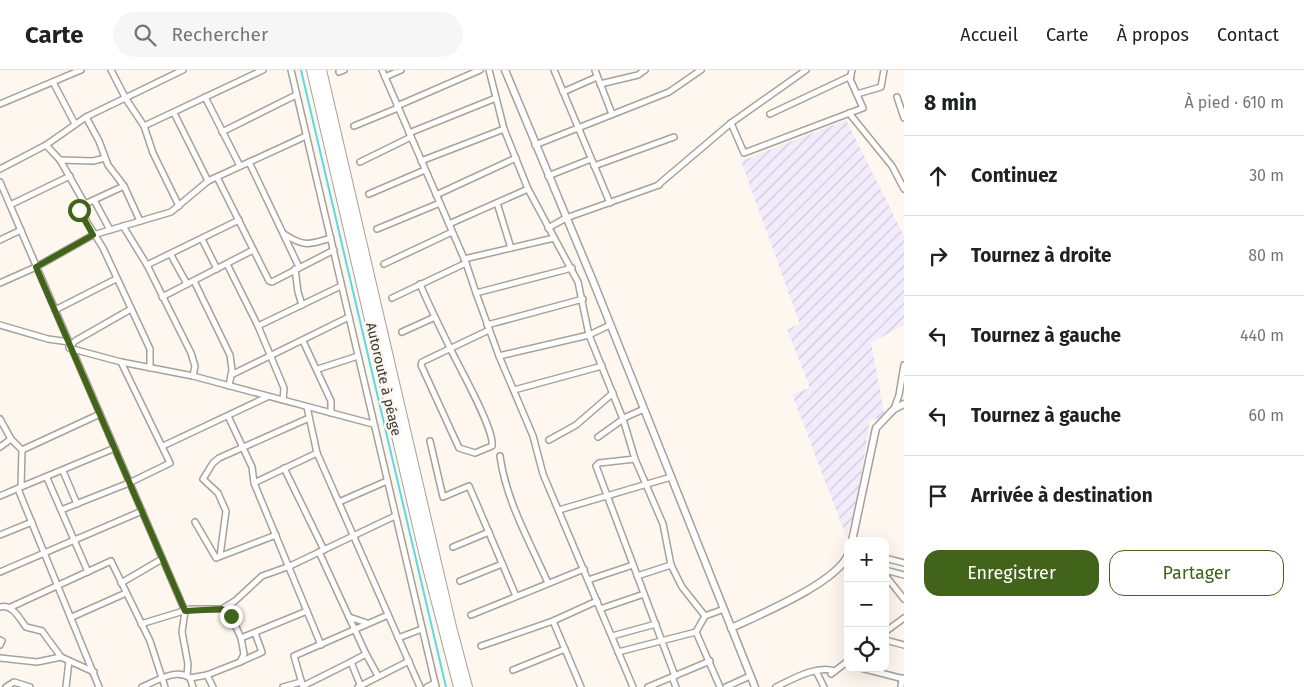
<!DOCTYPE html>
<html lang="fr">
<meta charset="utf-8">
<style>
body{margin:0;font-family:"Fira Sans",sans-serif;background:#f6f6f6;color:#202124}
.controls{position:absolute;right:15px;bottom:15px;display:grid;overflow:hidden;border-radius:10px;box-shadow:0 5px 20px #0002}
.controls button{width:45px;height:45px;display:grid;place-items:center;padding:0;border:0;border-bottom:1px solid #e0e0e0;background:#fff;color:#202124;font:25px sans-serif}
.stop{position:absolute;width:15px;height:15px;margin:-11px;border:4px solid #42641a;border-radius:50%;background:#fff}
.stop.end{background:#42641a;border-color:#fff;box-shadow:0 1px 5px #0008}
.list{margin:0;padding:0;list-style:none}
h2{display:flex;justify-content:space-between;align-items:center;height:65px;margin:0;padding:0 20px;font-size:21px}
h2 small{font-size:16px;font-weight:400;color:#757577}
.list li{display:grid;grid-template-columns:32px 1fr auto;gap:15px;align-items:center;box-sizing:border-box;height:80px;padding:0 20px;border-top:1px solid #e0e0e0}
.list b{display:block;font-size:19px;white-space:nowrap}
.list em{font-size:16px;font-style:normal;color:#757577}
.actions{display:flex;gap:10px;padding:15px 20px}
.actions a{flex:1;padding:11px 0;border:1px solid #42641a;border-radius:15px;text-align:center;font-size:18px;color:#42641a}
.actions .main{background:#42641a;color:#fff}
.icon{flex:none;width:28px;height:28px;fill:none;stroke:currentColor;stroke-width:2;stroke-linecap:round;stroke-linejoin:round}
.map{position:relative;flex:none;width:904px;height:617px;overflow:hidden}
header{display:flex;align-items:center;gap:30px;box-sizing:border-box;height:70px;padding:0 25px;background:#fff;border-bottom:1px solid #e0e0e0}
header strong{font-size:24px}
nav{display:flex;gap:28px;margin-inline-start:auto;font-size:18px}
.search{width:350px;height:45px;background:#f6f6f6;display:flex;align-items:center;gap:12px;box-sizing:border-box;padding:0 18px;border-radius:28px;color:#757577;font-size:19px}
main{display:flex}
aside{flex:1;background:#fff}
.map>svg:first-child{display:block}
</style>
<header>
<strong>Carte</strong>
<div class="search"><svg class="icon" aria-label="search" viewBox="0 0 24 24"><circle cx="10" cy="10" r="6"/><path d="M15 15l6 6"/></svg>Rechercher</div>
<nav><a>Accueil</a><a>Carte</a><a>À propos</a><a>Contact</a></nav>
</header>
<main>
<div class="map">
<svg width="904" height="617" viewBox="0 0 904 617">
<defs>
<pattern id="industrial-furrows" width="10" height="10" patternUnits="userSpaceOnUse" patternTransform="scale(1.25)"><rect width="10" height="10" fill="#f1ebfc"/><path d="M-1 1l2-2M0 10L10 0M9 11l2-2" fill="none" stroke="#cfcad9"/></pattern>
</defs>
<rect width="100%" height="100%" fill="#fef7ef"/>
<!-- industrial -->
<path fill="url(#industrial-furrows)" d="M846 50 904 166V255L871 273 885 347 870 350 854 448 846 466 792 324 810 318 787 259 800 254 741 91Z"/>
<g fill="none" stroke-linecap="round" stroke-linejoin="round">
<!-- stream -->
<path stroke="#59dae6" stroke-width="2" d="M301 0 446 617"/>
<!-- minor casing -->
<g stroke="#a7a199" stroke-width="8">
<g id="minor">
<path d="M111 0 126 29 144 56 153 83 179 136"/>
<path d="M291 0 436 617"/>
<path d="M382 0 466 193 476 223 572 198"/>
<path d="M489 0 504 59 528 119 578 212 589 265 623 349 635 389 663 454 671 495 682 517 705 546"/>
<path d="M554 0 610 133"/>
<path d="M595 0 612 44"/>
<path d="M339 2 344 0"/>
<path d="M385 7 401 0"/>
<path d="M53 12 75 54"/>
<path d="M600 14 638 5 645 0"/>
<path d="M563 22 597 7"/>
<path d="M857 24 881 17 884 0"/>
<path d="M205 27 240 96"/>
<path d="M897 27 904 48"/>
<path d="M0 34 81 0"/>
<path d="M397 36 480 0"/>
<path d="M174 43 208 111"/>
<path d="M849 43 892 96 904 119"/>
<path d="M770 44 851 6"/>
<path d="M86 47 99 71 108 95 124 116 140 151"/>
<path d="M731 53 744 83 863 38 850 9 852 0"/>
<path d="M144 56 263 0"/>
<path d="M354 56 398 38"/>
<path d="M222 62 296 25"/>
<path d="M409 63 496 28"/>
<path d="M46 75 60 90 85 134 124 116"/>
<path d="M535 75 669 22 701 0"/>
<path d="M60 90 93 91 105 88"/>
<path d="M421 91 504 59"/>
<path d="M249 92 299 197"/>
<path d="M360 92 411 67"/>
<path d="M594 96 674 67"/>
<path d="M0 99 46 75 86 47 183 0"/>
<path d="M548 106 591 89"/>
<path d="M217 107 269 211 272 212 334 180"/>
<path d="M0 112 185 541 182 562 188 594 187 606"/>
<path d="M658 115 731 53 806 0"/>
<path d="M369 124 425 100"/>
<path d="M436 125 516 88"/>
<path d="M94 130 110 160"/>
<path d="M497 133 511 178"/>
<path d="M85 134 79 139 103 178 150 279V298"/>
<path d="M10 135 70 106"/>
<path d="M449 154 528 119"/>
<path d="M123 156 147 195 191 283 195 296 193 306"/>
<path d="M548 158 566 148 659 115"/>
<path d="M377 159 440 133"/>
<path d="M284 164C304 177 309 175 331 168"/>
<path d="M202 169 217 199"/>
<path d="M0 170 21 160"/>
<path d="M171 185 187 214"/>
<path d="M464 189 554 168"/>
<path d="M227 194 258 256 284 318 283 330"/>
<path d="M384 194 452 162"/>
<path d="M147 195 239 150"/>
<path d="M295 199 298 222 302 235"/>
<path d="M194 211 230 285 232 300 229 316"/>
<path d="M0 213 36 197 93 165 171 142 208 111 306 66"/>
<path d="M420 214C429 236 440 257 450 278 459 297 495 360 492 376L475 383 459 378 421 295 422 292 489 260"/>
<path d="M476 223 499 286 533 366 543 404 633 617"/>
<path d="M162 227 253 180"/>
<path d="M392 228 466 193"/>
<path d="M55 240 116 209"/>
<path d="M0 255 48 269 69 272V278L121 292 193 306 373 354"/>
<path d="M487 255 583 229"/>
<path d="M258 256 341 216"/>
<path d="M402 262 435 247"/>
<path d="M303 271 331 331V343"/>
<path d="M70 277 75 271 131 239"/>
<path d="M499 286 589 265 610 255"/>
<path d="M318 299 358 286"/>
<path d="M231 305 349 247"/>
<path d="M514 320 602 296"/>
<path d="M307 337 317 383 420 617"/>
<path d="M894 339 899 325 904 295"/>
<path d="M228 346 252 397 254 413 321 575"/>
<path d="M0 349 11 369 22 380 21 417 0 426"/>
<path d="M598 367 626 347 644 339"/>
<path d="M549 370 576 355 613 323"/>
<path d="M430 371 443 427 469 416 516 526"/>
<path d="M163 376 267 327"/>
<path d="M0 377 11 369"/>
<path d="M22 380 100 344"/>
<path d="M500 386C506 431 530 472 548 513"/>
<path d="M635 389 599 393 596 396 675 606"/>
<path d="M284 398 324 480"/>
<path d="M63 401 77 434"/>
<path d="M47 408 88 502"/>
<path d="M254 413 317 383"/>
<path d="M21 417 115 378"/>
<path d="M18 419 99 617"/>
<path d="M339 432 387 411"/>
<path d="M61 440 129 413 170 393 121 292"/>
<path d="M559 440 671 407"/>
<path d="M195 452 216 488 276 465"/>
<path d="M0 465 32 452"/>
<path d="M453 477 489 462"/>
<path d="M319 482 366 584"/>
<path d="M220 486 226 441 218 423 203 409 213 393 219 388 309 348"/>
<path d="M885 488 904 493"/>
<path d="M885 500 904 505"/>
<path d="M0 502 142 441"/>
<path d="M885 505 904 529"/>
<path d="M637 506 671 495"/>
<path d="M588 510 633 495"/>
<path d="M460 511 502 494"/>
<path d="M121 513 162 489"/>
<path d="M0 537C13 534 19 548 26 557L42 561 61 587 94 602"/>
<path d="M11 537 111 491 150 571 165 617"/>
<path d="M222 539 231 546 241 568"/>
<path d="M600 539 644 524"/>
<path d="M471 545 584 499"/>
<path d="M72 547 126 523"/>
<path d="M349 547 367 553"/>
<path d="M553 551 581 617"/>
<path d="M141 554 190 539H222L235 531 262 506 290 496 395 446"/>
<path d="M696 562 720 617"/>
<path d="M885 562 904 548"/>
<path d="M612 566 656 554"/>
<path d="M398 568 422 559"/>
<path d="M0 570 2 571 0 575"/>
<path d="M885 570 904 575"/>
<path d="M481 576 553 551 597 531"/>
<path d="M618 582 696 562 705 546 724 539"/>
<path d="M0 588 37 592 61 587"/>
<path d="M240 592 262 582 255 563"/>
<path d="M861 598 904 609"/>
<path d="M513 600 565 579"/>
<path d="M816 601 824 617"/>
<path d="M831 604 848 591"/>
<path d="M207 605 213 617"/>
<path d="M672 607 676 617"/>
<path d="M190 608 193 617"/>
<path d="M303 616 351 592"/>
<path d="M6 617 14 612 30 617"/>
<path d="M66 617 69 591"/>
<path d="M142 617C157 611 175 598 190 608L207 605 240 592 244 584 241 568 307 541"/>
<path d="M283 617 301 612"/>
<path d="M303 617 294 586 388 545"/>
<path d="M358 617 409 591"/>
<path d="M361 617 351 592 366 584 378 606"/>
<path d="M427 617 435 613"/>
<path d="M648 617 710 591"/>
<path d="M726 617 750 606"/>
<path d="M776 617C793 609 816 595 835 601"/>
<path d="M901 617 902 608"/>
</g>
</g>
<!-- tertiary casing -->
<g stroke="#a7a199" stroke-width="9">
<g id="tertiary">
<path d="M505 0 593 211 755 617"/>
<path d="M852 471 876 358 894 339 904 334"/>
<path d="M731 558C759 545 836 513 848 485"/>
</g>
</g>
<!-- motorway casing -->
<g stroke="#a7a199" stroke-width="12">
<g id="motorway">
<path d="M312 0 425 486 459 617"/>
<path d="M321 0 451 557 467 617"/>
</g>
</g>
<!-- minor -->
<use href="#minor" stroke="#fff" stroke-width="5"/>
<!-- tertiary -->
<use href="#tertiary" stroke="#fff" stroke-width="6"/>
<!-- motorway -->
<use href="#motorway" stroke="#fff" stroke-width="10"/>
</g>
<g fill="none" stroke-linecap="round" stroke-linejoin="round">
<!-- route -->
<path stroke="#42641a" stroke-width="6" d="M79 140 93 165 36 197 185 541 222 539 231 546"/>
</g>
<g text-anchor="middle" stroke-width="5" stroke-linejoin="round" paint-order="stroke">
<!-- street labels -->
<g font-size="14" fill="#3a3834" stroke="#fef7ef">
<text transform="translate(384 309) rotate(77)" y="5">Autoroute à péage</text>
</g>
</g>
</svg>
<div class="controls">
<button>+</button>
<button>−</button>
<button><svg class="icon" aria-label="locate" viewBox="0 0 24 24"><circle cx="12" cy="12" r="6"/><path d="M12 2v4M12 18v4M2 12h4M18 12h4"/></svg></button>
</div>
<div class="stop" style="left:79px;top:140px"></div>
<div class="stop end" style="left:231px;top:546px"></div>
</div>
<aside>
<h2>8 min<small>À pied · 610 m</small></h2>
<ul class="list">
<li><svg class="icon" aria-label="ahead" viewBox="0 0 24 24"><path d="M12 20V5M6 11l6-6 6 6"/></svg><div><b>Continuez</b></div><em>30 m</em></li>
<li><svg class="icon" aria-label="right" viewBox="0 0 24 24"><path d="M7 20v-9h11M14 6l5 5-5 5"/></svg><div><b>Tournez à droite</b></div><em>80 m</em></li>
<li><svg class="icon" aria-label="left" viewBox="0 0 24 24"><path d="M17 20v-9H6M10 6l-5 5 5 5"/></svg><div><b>Tournez à gauche</b></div><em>440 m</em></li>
<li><svg class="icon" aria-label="left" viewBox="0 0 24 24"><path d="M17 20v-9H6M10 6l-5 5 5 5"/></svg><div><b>Tournez à gauche</b></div><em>60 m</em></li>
<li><svg class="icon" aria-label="arrive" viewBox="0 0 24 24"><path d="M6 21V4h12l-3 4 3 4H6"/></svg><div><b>Arrivée à destination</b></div></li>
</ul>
<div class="actions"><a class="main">Enregistrer</a><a>Partager</a></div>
</aside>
</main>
